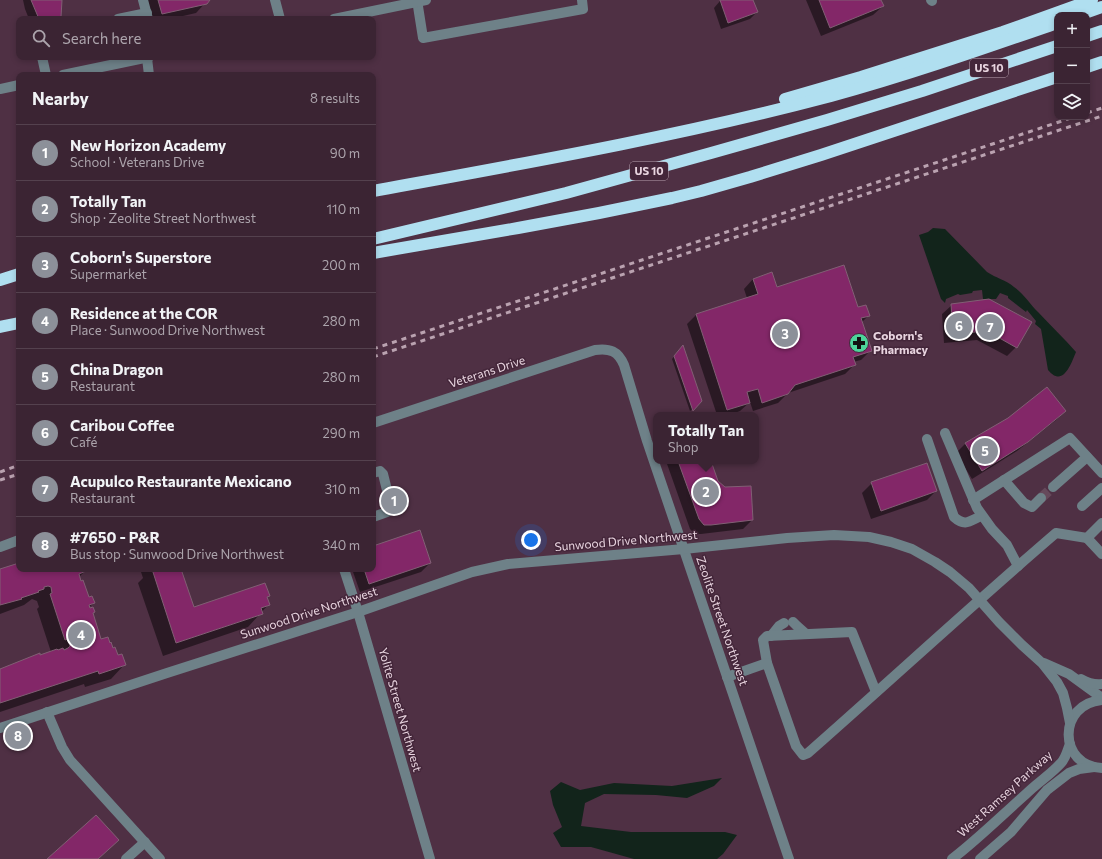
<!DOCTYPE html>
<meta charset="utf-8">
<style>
body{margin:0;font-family:Commissioner,sans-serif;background:#422c3b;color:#f1f3f6}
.controls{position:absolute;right:12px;top:12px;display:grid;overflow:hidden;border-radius:8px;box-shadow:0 2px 6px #0003}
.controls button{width:36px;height:36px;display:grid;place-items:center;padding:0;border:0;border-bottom:1px solid #54414e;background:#3b2433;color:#f1f3f6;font:20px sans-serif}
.you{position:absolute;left:531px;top:540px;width:14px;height:14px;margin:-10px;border:3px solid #fff;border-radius:50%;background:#1a73e8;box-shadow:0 0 0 6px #1a73e833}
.badge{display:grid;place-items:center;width:26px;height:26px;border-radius:50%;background:#8c9099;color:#fff;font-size:13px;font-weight:700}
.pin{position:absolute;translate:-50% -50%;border:2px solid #fff;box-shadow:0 1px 4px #0006}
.popup{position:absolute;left:653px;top:412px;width:106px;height:52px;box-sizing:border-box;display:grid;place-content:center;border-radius:8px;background:#3b2433;filter:drop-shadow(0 1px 3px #0005);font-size:13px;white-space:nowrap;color:#aca4ac}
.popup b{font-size:15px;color:#f1f3f6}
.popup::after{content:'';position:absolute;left:50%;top:100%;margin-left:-8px;border:8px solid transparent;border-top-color:#3b2433}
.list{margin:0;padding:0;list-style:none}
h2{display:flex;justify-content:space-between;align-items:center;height:52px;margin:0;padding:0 16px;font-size:17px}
h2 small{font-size:13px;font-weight:400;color:#aca4ac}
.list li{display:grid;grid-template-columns:26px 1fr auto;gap:12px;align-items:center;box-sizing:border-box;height:56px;padding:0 16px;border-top:1px solid #54414e}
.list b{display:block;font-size:15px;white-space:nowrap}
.list p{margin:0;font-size:13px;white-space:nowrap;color:#aca4ac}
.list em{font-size:13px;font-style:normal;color:#aca4ac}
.icon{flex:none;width:22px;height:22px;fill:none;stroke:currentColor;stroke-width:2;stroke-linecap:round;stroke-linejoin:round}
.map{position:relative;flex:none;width:1102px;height:859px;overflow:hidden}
.search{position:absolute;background:#3b2433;box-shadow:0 2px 6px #0003;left:16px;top:16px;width:360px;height:44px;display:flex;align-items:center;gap:10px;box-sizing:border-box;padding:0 14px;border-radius:8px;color:#aca4ac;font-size:15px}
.panel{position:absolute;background:#3b2433;box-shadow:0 2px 6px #0003;left:16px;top:72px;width:360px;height:500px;border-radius:8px}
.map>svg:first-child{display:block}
</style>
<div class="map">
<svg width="1102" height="859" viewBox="0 0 1102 859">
<rect width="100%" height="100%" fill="#4f3044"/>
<!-- water -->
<g fill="#12241b">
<path d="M933 228 945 229 987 272C996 278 1006 280 1014 287 1023 293 1030 304 1038 312 1050 325 1064 338 1076 352 1071 364 1063 388 1048 370L1041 329 1035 324 1036 321 1027 310 1026 312 1008 298V296L1000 293 996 299H983L982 290 973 291 972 293 960 295 958 294 946 299 945 303 941 299 919 235 928 232Z"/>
<path d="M722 778 714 786 687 798 656 795 604 794 585 803 581 826 631 832H725L737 835 723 854 717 859H634L591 847H561L553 833 562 827 553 805 550 791 561 782 580 790 614 783 672 786Z"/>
</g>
<!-- shadow -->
<g fill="#0007">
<path d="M23 0H61L60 17 58 19H29L25 9Z"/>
<path d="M147 0H208L196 13 170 19H152Z"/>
<path d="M723 0H752L757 12 750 19 721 29 714 8 720 1Z"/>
<path d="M806 0H880L883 6 873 15 821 36Z"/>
<path d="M771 273 776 289 857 309 869 315 862 322 871 350 861 360 853 362 854 365 845 374 788 393 778 403 753 411 750 402 740 411 729 415H717L687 324 696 315 747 298 744 289 753 279Z"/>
<path d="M952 305 1016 347 1007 356 977 340 944 343 942 314Z"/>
<path d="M683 347 701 401 690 411 672 359Z"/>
<path d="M1065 411 1056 420 1017 451 972 479 956 453 965 444 1009 419Z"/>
<path d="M666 461H710L717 482 752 520 743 529 701 534H695L690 529Z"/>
<path d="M872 483 936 491 927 500 871 519 862 493Z"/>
<path d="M373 547 430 563 421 572 360 592 352 569H373Z"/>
<path d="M19 564V569H84L85 571 79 577 88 598 94 603 88 608 92 614 100 641 124 665 111 679 85 687 84 684 0 712V670L51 652 37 609 39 607 37 601 32 599 24 605 0 614V570Z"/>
<path d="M145 569H180L193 608 269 596 266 598 269 604 248 627 163 656 138 583 143 578 141 572Z"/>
</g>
<!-- building -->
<g fill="#832768" stroke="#815f74">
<path d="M31 0H62L61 17 52 19H39Z"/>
<path d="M158 0H210L207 4 162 14Z"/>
<path d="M720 0H753L758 12 728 23Z"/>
<path d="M819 0H881L884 6 830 28Z"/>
<path d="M844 265 858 307 866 305 870 316 861 318 872 351 853 357 856 365 795 385 788 394 762 403 758 389 747 392 750 403 727 410 696 314 758 294 753 279 772 272 777 287Z"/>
<path d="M989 299 1032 322 1017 348 987 331 953 334 951 304Z"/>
<path d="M683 345 702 401 693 411 674 356Z"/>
<path d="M1047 387 1066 411 1028 442 982 471 965 443 1008 418Z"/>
<path d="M678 461H711L718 481 725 487 751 486 753 520 711 525H704L699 519Z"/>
<path d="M927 463 937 491 881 511 871 482Z"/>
<path d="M420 530 431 563 369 584 364 569H373V546Z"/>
<path d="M19 563V569H85L86 571 79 574 81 581 83 580 89 597 92 596 95 603 89 605 90 608 93 607 95 612 93 613 101 639 108 637 110 643 111 642 113 648 115 647 118 655 122 654 126 665 99 674 98 671 0 703V669L40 653V655L57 649 58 650 63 648 64 650 68 648 70 646 68 639 65 640 50 594 52 593 51 587 48 586 44 587V589L38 591 39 592 21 598 22 599 0 605V569Z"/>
<path d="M152 569H181L194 607 265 583 270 596 267 597 270 605 261 608 263 614 176 643Z"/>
<path d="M96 815 119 840 98 859H47Z"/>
</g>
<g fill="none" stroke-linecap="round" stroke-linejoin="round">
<!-- minor-tunnel -->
<path stroke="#66495b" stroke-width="10" stroke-dasharray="10 5" stroke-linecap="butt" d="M1041 498 1053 487"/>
<!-- minor -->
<g stroke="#6e8188" stroke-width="10">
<path d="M143 0 148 19"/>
<path d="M275 0 280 19"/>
<path d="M417 0 423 38 583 9 582 0"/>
<path d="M931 0 932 1"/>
<path d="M118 19 147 13"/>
<path d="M334 19 426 0"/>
<path d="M42 57 46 75"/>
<path d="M147 58 149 75"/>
<path d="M63 75 149 57"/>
<path d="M0 89 19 85"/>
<path d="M373 423 595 350C610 348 618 351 624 365L647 441 789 859"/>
<path d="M945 433 977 508 992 529 1007 545 1018 566"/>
<path d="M927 439 954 517C965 527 970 521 981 516"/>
<path d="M373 473 380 471 383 474 391 506 387 512 373 517"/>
<path d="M1004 480 1024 503 1032 507 1041 498"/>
<path d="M1053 487 1087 457"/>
<path d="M973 500 1070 438 1102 473"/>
<path d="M1082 506 1102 488"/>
<path d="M1087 538 1102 554"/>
<path d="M0 547 19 540"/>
<path d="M344 569 358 612 430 859"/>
<path d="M793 622 797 626 806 634"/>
<path d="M771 636 779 626 784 623"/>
<path d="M767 663 763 640 767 636 852 632 876 692"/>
<path d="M1044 663 1069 674 1102 698"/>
<path d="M727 677 767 663 796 746 803 755 808 753C891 680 972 605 1056 533L1087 538 1102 523"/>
<path d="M1081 679C1088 683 1094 685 1102 684"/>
<path d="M1102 700C1057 704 1058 766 1102 768"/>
<path d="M47 712 62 747 70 760 160 859"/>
<path d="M0 728 167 673 358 612 472 572 508 564 684 549 787 538 834 535 869 537 891 542 912 549 935 562 950 572 969 588 999 622 1022 645 1042 663 1057 682 1063 693 1067 708 1070 723"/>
<path d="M126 859 145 842"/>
<path d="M952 859C978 839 1001 816 1026 794 1037 783 1050 775 1061 763 1066 758 1067 751 1070 744"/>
<path d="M980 859 1011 832 1047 790 1069 773 1079 769 1094 767"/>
</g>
<!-- highway -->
<g stroke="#b0dff0" stroke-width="12">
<path d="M1079 15 1102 7"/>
<path d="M1087 36 1102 31"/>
<path d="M1087 67 1102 62"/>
<path d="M785 99 861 77 1003 32 1092 0"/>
<path d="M373 191C526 163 680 136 831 96 908 75 982 49 1057 23"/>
<path d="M373 239 566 193 711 153 827 120 922 91 1057 46"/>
<path d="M373 253 518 228 599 213 672 198 701 191 750 177 821 155 1057 77"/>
<path d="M0 280 19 274"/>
<path d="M0 327 19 323"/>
</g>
<!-- rail -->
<g stroke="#baa2b0" stroke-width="3" stroke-dasharray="5 5" stroke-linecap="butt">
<path d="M1087 113 1102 108"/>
<path d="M373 349 1074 117"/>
<path d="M373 357 1102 116"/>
<path d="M0 472 19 465"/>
<path d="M0 480 19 474"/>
</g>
</g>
<!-- icons -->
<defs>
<g id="pharmacy-disc" transform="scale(1)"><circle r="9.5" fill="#4dd39a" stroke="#44263a"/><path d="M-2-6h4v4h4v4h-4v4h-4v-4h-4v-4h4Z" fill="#111"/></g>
</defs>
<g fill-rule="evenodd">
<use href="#pharmacy-disc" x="859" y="343"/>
</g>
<g text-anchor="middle" stroke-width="3" stroke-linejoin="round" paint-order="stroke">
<!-- shield labels -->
<g fill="#44263a" stroke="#b7a0ae" stroke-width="1">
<rect x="970" y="59" width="38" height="18" rx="3"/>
<rect x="630" y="162" width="38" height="18" rx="3"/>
</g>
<g font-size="11" font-weight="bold" fill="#e8d4df">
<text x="989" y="72">US 10</text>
<text x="649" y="175">US 10</text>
</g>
<!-- poi labels -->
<g font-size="12" font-weight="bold" fill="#e8d4df" stroke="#44263a" text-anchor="start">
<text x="873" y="340">Coborn's<tspan x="873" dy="14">Pharmacy</tspan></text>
</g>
<!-- street labels -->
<g font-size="12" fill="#e8d4df" stroke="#44263a">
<text transform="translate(487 372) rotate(-18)" y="4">Veterans Drive</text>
<text transform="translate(626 541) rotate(-5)" y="4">Sunwood Drive Northwest</text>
<text transform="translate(309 613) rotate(-18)" y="4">Sunwood Drive Northwest</text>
<text transform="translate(722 621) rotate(71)" y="4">Zeolite Street Northwest</text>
<text transform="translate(400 710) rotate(74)" y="4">Yolite Street Northwest</text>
<text transform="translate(1005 794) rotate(-42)" y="4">West Ramsey Parkway</text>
</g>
</g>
</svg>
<div class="controls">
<button>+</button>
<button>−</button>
<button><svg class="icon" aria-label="layers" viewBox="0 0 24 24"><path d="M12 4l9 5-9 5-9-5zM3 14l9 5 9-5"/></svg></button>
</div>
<div class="you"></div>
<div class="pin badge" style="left:394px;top:501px">1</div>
<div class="pin badge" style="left:706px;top:492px">2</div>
<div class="popup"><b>Totally Tan</b>Shop</div>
<div class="pin badge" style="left:785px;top:334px">3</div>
<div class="pin badge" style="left:81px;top:635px">4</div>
<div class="pin badge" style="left:985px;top:451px">5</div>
<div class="pin badge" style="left:959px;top:326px">6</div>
<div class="pin badge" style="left:990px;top:327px">7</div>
<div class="pin badge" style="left:18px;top:736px">8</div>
<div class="search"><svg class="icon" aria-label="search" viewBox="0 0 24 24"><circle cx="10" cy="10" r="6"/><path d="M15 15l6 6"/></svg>Search here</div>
<section class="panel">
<h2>Nearby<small>8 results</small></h2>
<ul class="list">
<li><span class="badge">1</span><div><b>New Horizon Academy</b><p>School · Veterans Drive</p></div><em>90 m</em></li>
<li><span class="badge">2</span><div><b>Totally Tan</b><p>Shop · Zeolite Street Northwest</p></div><em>110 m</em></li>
<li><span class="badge">3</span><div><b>Coborn's Superstore</b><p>Supermarket</p></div><em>200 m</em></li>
<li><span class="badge">4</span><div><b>Residence at the COR</b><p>Place · Sunwood Drive Northwest</p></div><em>280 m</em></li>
<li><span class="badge">5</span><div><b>China Dragon</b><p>Restaurant</p></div><em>280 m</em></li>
<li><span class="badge">6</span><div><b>Caribou Coffee</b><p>Café</p></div><em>290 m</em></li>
<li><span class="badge">7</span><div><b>Acupulco Restaurante Mexicano</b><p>Restaurant</p></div><em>310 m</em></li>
<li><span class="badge">8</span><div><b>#7650 - P&amp;R</b><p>Bus stop · Sunwood Drive Northwest</p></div><em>340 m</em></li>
</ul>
</section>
</div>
